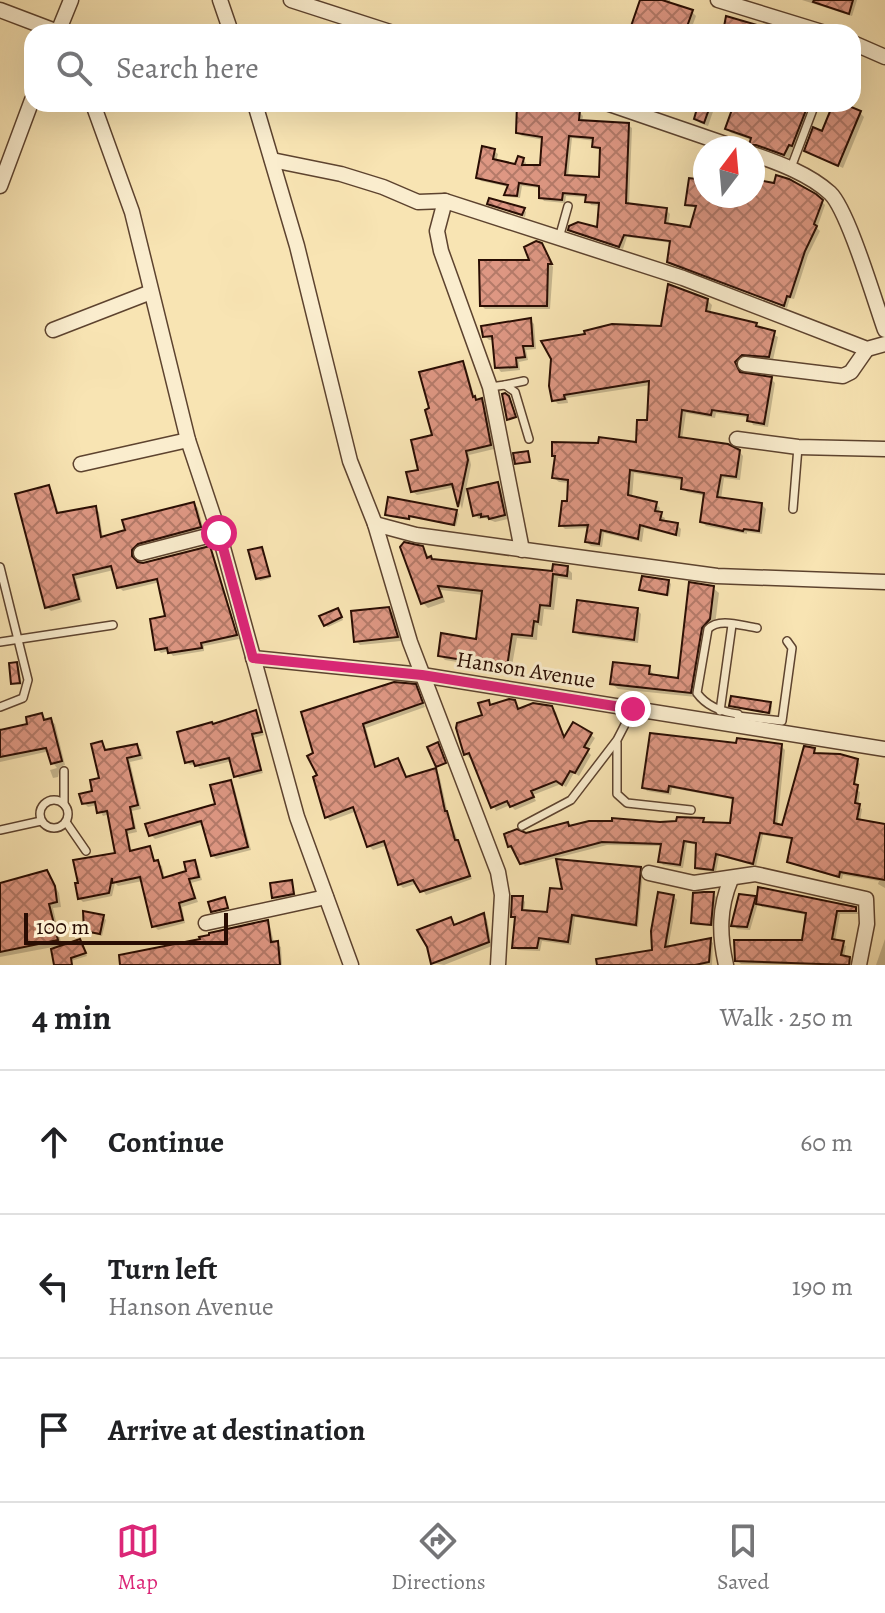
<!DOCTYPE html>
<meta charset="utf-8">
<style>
body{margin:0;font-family:Alegreya,serif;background:#f6f6f6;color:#202124}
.compass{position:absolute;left:693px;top:136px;width:72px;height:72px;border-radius:50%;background:#fff;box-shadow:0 8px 32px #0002;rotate:16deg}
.scale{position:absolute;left:24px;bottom:20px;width:204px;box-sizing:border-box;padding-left:8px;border:4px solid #290d03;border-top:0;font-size:22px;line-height:28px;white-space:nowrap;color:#290d03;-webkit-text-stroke:6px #faedce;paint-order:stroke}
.stop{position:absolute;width:24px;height:24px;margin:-18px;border:6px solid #db2777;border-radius:50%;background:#fff}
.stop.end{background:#db2777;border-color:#fff;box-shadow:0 2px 8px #0008}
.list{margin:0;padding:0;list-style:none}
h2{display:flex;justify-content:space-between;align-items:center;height:104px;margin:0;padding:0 32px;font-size:34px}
h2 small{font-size:26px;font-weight:400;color:#757577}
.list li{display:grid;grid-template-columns:52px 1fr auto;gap:24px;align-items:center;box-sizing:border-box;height:144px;padding:0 32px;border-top:2px solid #e0e0e0}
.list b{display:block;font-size:30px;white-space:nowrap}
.list p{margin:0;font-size:26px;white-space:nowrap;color:#757577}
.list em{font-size:26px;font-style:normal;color:#757577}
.icon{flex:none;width:44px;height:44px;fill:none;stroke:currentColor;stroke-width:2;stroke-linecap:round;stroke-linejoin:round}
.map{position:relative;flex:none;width:885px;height:965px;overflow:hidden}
.search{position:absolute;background:#fff;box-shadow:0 8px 32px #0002;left:24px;right:24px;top:24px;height:88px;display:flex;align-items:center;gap:20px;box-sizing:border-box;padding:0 28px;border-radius:24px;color:#757577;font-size:30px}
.sheet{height:536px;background:#fff}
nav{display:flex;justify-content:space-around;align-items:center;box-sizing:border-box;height:112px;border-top:2px solid #e0e0e0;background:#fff;font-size:22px;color:#757577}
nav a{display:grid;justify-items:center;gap:4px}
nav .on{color:#db2777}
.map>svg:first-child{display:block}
</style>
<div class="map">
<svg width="885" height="965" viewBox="0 0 885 965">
<defs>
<pattern id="building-cross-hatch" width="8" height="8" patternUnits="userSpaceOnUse" patternTransform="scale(2)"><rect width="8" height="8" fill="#de9783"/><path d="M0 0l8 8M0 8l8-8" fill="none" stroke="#b47a69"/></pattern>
</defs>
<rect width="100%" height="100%" fill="#f8e4b3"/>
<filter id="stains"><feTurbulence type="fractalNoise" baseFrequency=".0025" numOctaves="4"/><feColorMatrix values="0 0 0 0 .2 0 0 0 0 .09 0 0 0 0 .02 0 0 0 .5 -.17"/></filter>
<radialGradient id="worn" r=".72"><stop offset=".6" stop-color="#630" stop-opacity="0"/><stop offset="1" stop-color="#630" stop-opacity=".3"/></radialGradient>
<!-- shadow -->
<g fill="#0003" fill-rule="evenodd">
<path d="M642 0H670V5L692 12 696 16 690 32H631Z"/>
<path d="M802 0H857L852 16Z"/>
<path d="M519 104H541V108L579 112 583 116 582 122 628 125 632 128 629 205 666 210 670 214 668 226 692 229 697 208 687 204 705 182V196H753V181L821 201 825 205 817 228 820 231 808 255 794 299 790 298 787 308 673 265 670 262 672 243 627 237 623 249 574 233 570 230H599L601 206 591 205 587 197 566 196 565 203 544 201 541 197V188L522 186 520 198 510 197 506 194 509 187 481 181 478 178 494 151 498 154 496 162 517 166 523 159 526 163V167H542L544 140 522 136 518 133ZM572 138 595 141 594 146 602 150 601 179 568 177Z"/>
<path d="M700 104H809L805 112 809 116 796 149 793 148 789 158 762 148H755L752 144 753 140 731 133 727 129 733 113 715 106 708 126 700 123 696 118Z"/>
<path d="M836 104 860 113 864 117 843 168 806 151 823 133Z"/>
<path d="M489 204 524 210 526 212 525 217Z"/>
<path d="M541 245 553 267 550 309H485L482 306 532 262Z"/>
<path d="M707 300 712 305 710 314 756 325 778 337 773 360 746 358 738 367 742 375 771 379 775 383 768 427 753 425 750 418 716 413 715 418 686 413 682 439 739 451 743 456 740 480 724 478 721 499 762 505 766 509 762 534 747 532V534L706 526 702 522 706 496 687 492 683 488 684 481 634 473 632 498 656 504 660 508 658 514 665 518 664 522 677 525 681 529 680 537 644 528 642 542 604 533 602 547 591 546 587 542 589 528 565 529 561 525 569 503 570 483 559 482 554 478 557 458 554 456 638 445 648 423 651 385 567 398 568 403 558 404 554 400Z"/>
<path d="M530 320 534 324 536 349 526 350 528 360 519 362 520 370 501 372 497 367 494 340H489L485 336Z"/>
<path d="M462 363 466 367 475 399 486 405 494 449 469 455 471 465 462 509 455 487 417 495 412 491Z"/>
<path d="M497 484 501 489 508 519 495 522 485 518 479 519 475 515Z"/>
<path d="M49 487 52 491 59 514 95 509 99 512 103 539 194 504 198 508 204 531 135 554V562L144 565 209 548 213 552 239 639 204 646V651L173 656 169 651 161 653 157 649 168 618 160 582 123 591 119 587 114 570 76 579 82 602 51 611 47 607Z"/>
<path d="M456 511 459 514 456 526 411 517V520L390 517 387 515Z"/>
<path d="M422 548 433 561 554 573 567 568 572 573V580L558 578 554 610 544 609 542 626 538 625 537 640 517 638 511 671 445 660 440 655 478 642 483 595 441 590 445 602 428 608 423 603Z"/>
<path d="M261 549 271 578 260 581 258 578Z"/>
<path d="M668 581 671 584 669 596 642 589Z"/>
<path d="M713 588 719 593 715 625 706 634 696 697 618 689 612 684 649 668 655 677 680 680Z"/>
<path d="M388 609 393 613 401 641 360 645 356 641Z"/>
<path d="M637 610 641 614 638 643 579 635 575 631Z"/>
<path d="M340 613 343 620 328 627 325 625Z"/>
<path d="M16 664 19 667 22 685 12 683Z"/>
<path d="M415 686 425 707 366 728 377 769 398 760 407 778 435 771 439 774 448 814 472 879 426 895 418 883 403 888 399 884 388 845 373 850 369 846 357 811 330 821 327 817 320 777 310 757Z"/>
<path d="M488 702 492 706 514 702 519 710 551 708 556 712 565 738 591 735 595 738 587 751 591 755 579 776 574 773 566 787 561 784 533 795 536 801 515 810 510 805 496 811 472 757 469 758 466 754Z"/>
<path d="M770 704 772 706 771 714 731 705Z"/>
<path d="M255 713 264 735 254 738 263 773 239 779 232 761 200 769 196 764 190 765 187 762 213 726Z"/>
<path d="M42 716 55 724 65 765 60 767 58 777 53 778 50 770 57 768 53 763 50 751 0 762V728L4 731 30 725Z"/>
<path d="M102 743 107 752 137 746 141 750 143 759 130 762 141 809 132 811 137 832 128 834 132 853 149 848 156 863 162 866 165 880 188 872 194 862 198 866 202 880 191 883 198 902 182 907 185 923 158 930 154 926 143 881 118 886 115 883 112 896 83 902 79 898 81 884 118 854 110 814 103 816 97 805 88 807 84 803 94 792 101 779Z"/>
<path d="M738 745 781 746 785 750 777 826 783 827 814 750 817 755 857 761 860 764 853 788 860 792 858 806 862 809 860 822 885 839V888L878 884 879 881 843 875 842 879 792 864 789 861 794 840 763 835 756 866 719 856 716 872 700 870 697 867 698 845 687 843 683 868 663 865 660 861 662 846 607 845 525 866 522 863 526 835 568 824 571 827 660 824 703 820 706 823 731 826 735 800 672 788 671 795 647 791 644 787Z"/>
<path d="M230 782 234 786 251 850 216 859 212 855 204 824 155 839 151 835 148 826 217 805Z"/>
<path d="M640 869 643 872 638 927 575 917 571 945 542 941 540 951 518 950 514 947 517 920 513 916 522 898 525 902 524 912 549 914 565 891Z"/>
<path d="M47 872 59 893 61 907 53 908 62 947 82 944 87 956 58 965 53 947 0 957V885Z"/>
<path d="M291 882 296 896 277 900 274 897Z"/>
<path d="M713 894 716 897 713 926 695 925 693 922Z"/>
<path d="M673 896 677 900 668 948 710 940 713 943 712 965H598L654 951Z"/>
<path d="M755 897 758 901 855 909 859 914H840L835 941 846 946 844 957 849 959 853 965 741 964 737 960 803 942 808 915 762 907 758 903 750 930 737 929 734 925Z"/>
<path d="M483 915 487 919 492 946 444 965 433 963 429 946 456 935Z"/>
<path d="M103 917 106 920 102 936 86 930Z"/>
<path d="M267 922 270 926 274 943 281 947 282 965H122Z"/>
<path d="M885 939V965H876Z"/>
</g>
<!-- building -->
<g fill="url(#building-cross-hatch)" stroke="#290d03" stroke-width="2" fill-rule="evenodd">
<path d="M640 0H662L693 10 685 32H629Z"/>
<path d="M814 0H853L849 14 813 2Z"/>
<path d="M726 16 771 29 770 32H723Z"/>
<path d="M517 104H538V106L580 110 579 120 629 123 626 203 667 208 665 223 690 227 696 206 685 205 689 178 705 180V196H753V179L774 183 776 175 789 179 816 194 823 200 814 224 817 226 805 251 790 297 787 296 784 306 667 262 670 241 624 235 619 247 568 230 569 226 578 222 597 227 599 203 585 202 586 195 563 193 562 200 539 198V186L519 183 517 196 504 195 508 185 476 178 482 146 495 149 493 159 515 164 518 156 524 158 522 165H540L542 137 516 133ZM569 136 593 138 592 147 600 148 599 177 565 175Z"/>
<path d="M734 104H792L806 110 792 146 789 145 784 155 756 145H749L751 138 725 129Z"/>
<path d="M833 104H844L861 111 838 166 804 151 813 127 822 131Z"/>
<path d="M698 105 709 109 704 123 694 119Z"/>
<path d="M489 198 525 208 522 215 487 204Z"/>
<path d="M536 241 542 243 552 264H548L547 306H480L479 260H529L524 247Z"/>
<path d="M668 284 708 299 706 311 757 323 756 326 775 331 769 357 742 355 735 362 740 372 772 377 764 424 747 421 748 415 712 410 711 415 682 410 679 437 728 444 740 450 736 477 721 475 717 497 762 503 759 531 744 529 743 531 700 522 704 493 681 489 682 478 630 470 628 495 657 502 655 511 662 512 660 520 678 523 676 535 640 525 638 539 601 530 599 544 585 542 588 525 559 526 562 501H567L568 480 552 478 555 456H552V442L598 443 599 437 636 442 637 420H647L649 381 564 395 565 399 552 401 549 386 551 359 541 341 585 334 584 331 612 324 661 326Z"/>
<path d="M531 318 533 346H523L525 357 516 358 517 367 495 368 492 336 483 337 481 326Z"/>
<path d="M463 361 473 397 475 396 476 400 482 398 491 445 466 451 468 460 458 507 452 484 411 492 406 472 418 470 411 440 432 435 425 410 429 408 419 372Z"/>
<path d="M505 393 509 396 516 417 507 420 502 394Z"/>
<path d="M528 451 530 462 515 464 513 453Z"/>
<path d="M498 482 505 515 489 519 488 516 481 517V514L473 516 467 489Z"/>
<path d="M49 485 57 513 96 506 101 537 125 530 122 520 194 502 201 527 138 544 132 550V556L138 562 143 563 210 546 237 635 201 643 202 648 168 653 167 648 155 650 150 619 165 616 157 579 117 588 111 566 73 575 79 599 45 608 15 494Z"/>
<path d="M388 497 457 510 454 525 409 516V519L385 515Z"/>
<path d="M404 542 423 546 427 558 431 556 432 559 552 571 553 564 568 566 567 576 553 574 550 606 540 605 538 622 534 621 532 636 512 634 507 667 438 656 441 633 476 639 482 591 438 586 442 597 421 604 400 547Z"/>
<path d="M262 547 270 576 256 579 248 550Z"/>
<path d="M642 576 669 580 667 595 639 590Z"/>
<path d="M689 582 714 586 710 619 702 628 691 693 610 684 613 662 650 666 649 674 678 678Z"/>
<path d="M577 600 638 608 634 640 573 632Z"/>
<path d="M389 607 398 637 354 642 351 611Z"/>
<path d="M338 608 342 617 324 626 319 616Z"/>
<path d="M17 662 20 683 11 684 9 663Z"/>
<path d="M394 682 416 684 423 703 363 724 375 767 398 758 406 777 436 768 445 811H447L455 840H458L470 876 420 892 413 880 398 885 384 841 367 847 353 807 325 818 313 777 317 775 307 756 313 753 301 712Z"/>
<path d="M731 696 771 702 769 713 729 706Z"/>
<path d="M509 699 515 700 518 709 533 703 552 706 564 737 573 722 592 733 584 747 589 749 575 773 570 771 562 785 556 781 531 791 534 797 510 807 507 801 491 808 469 753 464 755 456 728 457 723 482 715 478 703 489 700 490 705Z"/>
<path d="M256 710 262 732 252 734 261 770 234 777 229 758 195 766 193 761 185 763 177 732 212 722 213 724Z"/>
<path d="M42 713 44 720 51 718 62 761 51 764 46 748 0 757V730L27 724 26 717Z"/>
<path d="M650 733 736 743 737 738 782 744 774 823 782 825 804 746 815 748 814 753 840 754 858 759 854 784 858 785 855 803 860 804 857 819 885 824V880L840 872 839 877 787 862 792 838 760 833 753 864 716 854 713 870 695 868 696 843 684 841 680 865 658 862 661 844 602 842 520 864 511 846 508 847 504 834 517 829 526 833 568 822 569 826 589 821H612V818L660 822 676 821 677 817 704 818 703 822 730 823 733 798 669 786 668 792 642 788Z"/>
<path d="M102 741 105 750 137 744 140 755 127 758 138 805 130 807 134 828 126 830 130 851 150 846 154 861 158 860 163 878 186 871 184 862 195 860 199 877 189 879 195 898 179 903 183 920 152 927 140 877 112 883V878L109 893 78 899 75 883H78L73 860 115 853 107 811 97 813 95 802 82 804 79 794 92 791 90 780 99 778 91 744Z"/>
<path d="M438 742 446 763 436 767 427 747Z"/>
<path d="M231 780 248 847 211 856 201 821 149 836 145 824 215 804 210 785Z"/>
<path d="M556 859 641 867 636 925 572 915 568 942 539 938 537 948H512L515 917H511L512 896H523L522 910 547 912 550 888 562 889Z"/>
<path d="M47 870 55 886 57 902 49 904 58 940 0 952V883Z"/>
<path d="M292 880 294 894 272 898 270 883Z"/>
<path d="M758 887 856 907V911H837L832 939 844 941 841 955 850 957 849 965 735 961 734 940H802L806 913 756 904Z"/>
<path d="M658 892 674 895 665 947 711 938 709 962 695 965H597L596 959 652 950 651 931Z"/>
<path d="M704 892H714L711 925 691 923 693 893Z"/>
<path d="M739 894 756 896 747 927 731 926Z"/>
<path d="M225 897 228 908 211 912 208 902Z"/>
<path d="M83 911 104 915 100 934 84 931Z"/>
<path d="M484 913 489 942 431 964 427 947 417 930 451 917 454 925Z"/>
<path d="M268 920 271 942 278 941 280 965H120L119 955 200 939 199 937 209 935V933Z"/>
<path d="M80 939 86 953 71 958 72 965H54L51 949Z"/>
</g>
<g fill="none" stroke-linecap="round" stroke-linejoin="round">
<!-- service casing -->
<g stroke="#5d432f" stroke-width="10">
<g id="service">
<path d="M792 165 815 104"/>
<path d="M559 238 568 206"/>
<path d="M505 385 524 381"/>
<path d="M490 387 505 385 515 392 529 439"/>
<path d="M793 509 798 447"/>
<path d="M0 567 28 680 23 698 0 707"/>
<path d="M0 642 113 625"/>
<path d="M720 711 732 625"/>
<path d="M738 714C722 712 707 707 697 693L708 629C719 617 742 626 757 628"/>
<path d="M738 716 782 721 792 648 787 641"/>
<path d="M617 743V794L627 803 691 810"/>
<circle cx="54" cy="814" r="14"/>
<path d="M64 804V771"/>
<path d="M66 822 86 851"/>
<path d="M522 826 571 800 617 740 633 709"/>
<path d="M0 830 41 821"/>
</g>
</g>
<!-- minor casing -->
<g stroke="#5d432f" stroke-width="17">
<g id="minor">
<path d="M220 0 231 32"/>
<path d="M291 0 390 32"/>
<path d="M718 0 822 32"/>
<path d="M0 10 58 32"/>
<path d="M58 32 71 0"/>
<path d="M853 43 885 57"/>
<path d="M93 104 132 212 188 440 219 533 297 817 351 965"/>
<path d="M255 104 297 246 350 461 375 524 410 642 498 872 502 895 498 965"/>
<path d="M609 104 737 148"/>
<path d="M753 154C779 163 809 174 830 193 848 210 875 302 885 330"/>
<path d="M272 160 341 174 383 187 418 202 445 201 683 278 867 349 885 344"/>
<path d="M0 186 32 100"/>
<path d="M445 201 437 231 441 251 490 387 522 550"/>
<path d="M53 330 151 292"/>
<path d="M745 364 843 376 851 372 867 349"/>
<path d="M737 439 798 447 885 449"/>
<path d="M81 464 188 440"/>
<path d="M375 524 416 535 717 576 885 582"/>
<path d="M141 553 219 533"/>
<path d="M253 658 422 675 885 749"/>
<path d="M649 873 694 883 755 874 866 899 867 924 859 965"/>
<path d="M206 923 326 897"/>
<path d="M726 965C719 934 719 908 731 879"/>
</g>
</g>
<!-- service -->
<use href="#service" stroke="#faedce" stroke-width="7"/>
<!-- minor -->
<use href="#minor" stroke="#faedce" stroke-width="14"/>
</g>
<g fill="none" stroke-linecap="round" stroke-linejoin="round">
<!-- route -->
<path stroke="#db2777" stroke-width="10" d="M219 533 253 658 422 675 633 709"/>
</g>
<g text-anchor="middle" stroke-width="6" stroke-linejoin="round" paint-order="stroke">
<!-- street labels -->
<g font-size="22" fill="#290d03" stroke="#faedce">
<text transform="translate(526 669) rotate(9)" y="8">Hanson Avenue</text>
</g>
</g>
<rect width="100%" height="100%" filter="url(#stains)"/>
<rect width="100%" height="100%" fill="url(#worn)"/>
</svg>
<svg class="compass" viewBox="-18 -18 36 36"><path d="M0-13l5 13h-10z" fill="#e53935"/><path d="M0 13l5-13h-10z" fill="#757577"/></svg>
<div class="scale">100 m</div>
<div class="stop" style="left:219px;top:533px"></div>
<div class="stop end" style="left:633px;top:709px"></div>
<div class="search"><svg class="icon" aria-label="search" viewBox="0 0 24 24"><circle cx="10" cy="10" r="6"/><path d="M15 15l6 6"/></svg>Search here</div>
</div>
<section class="sheet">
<h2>4 min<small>Walk · 250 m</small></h2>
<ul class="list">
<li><svg class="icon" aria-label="ahead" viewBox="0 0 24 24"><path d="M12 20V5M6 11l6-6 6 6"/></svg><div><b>Continue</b></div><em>60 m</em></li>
<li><svg class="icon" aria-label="left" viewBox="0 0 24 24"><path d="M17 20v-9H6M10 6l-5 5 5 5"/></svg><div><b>Turn left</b><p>Hanson Avenue</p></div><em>190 m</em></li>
<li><svg class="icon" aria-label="arrive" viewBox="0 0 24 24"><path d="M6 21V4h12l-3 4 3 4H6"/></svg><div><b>Arrive at destination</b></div></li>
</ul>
</section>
<nav>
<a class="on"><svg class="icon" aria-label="map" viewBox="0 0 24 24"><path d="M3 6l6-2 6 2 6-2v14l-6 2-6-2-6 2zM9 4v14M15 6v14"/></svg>Map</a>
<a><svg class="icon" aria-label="directions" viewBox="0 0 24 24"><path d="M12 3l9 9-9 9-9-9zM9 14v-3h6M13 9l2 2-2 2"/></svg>Directions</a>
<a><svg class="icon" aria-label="saved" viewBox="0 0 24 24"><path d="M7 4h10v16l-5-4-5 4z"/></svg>Saved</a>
</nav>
